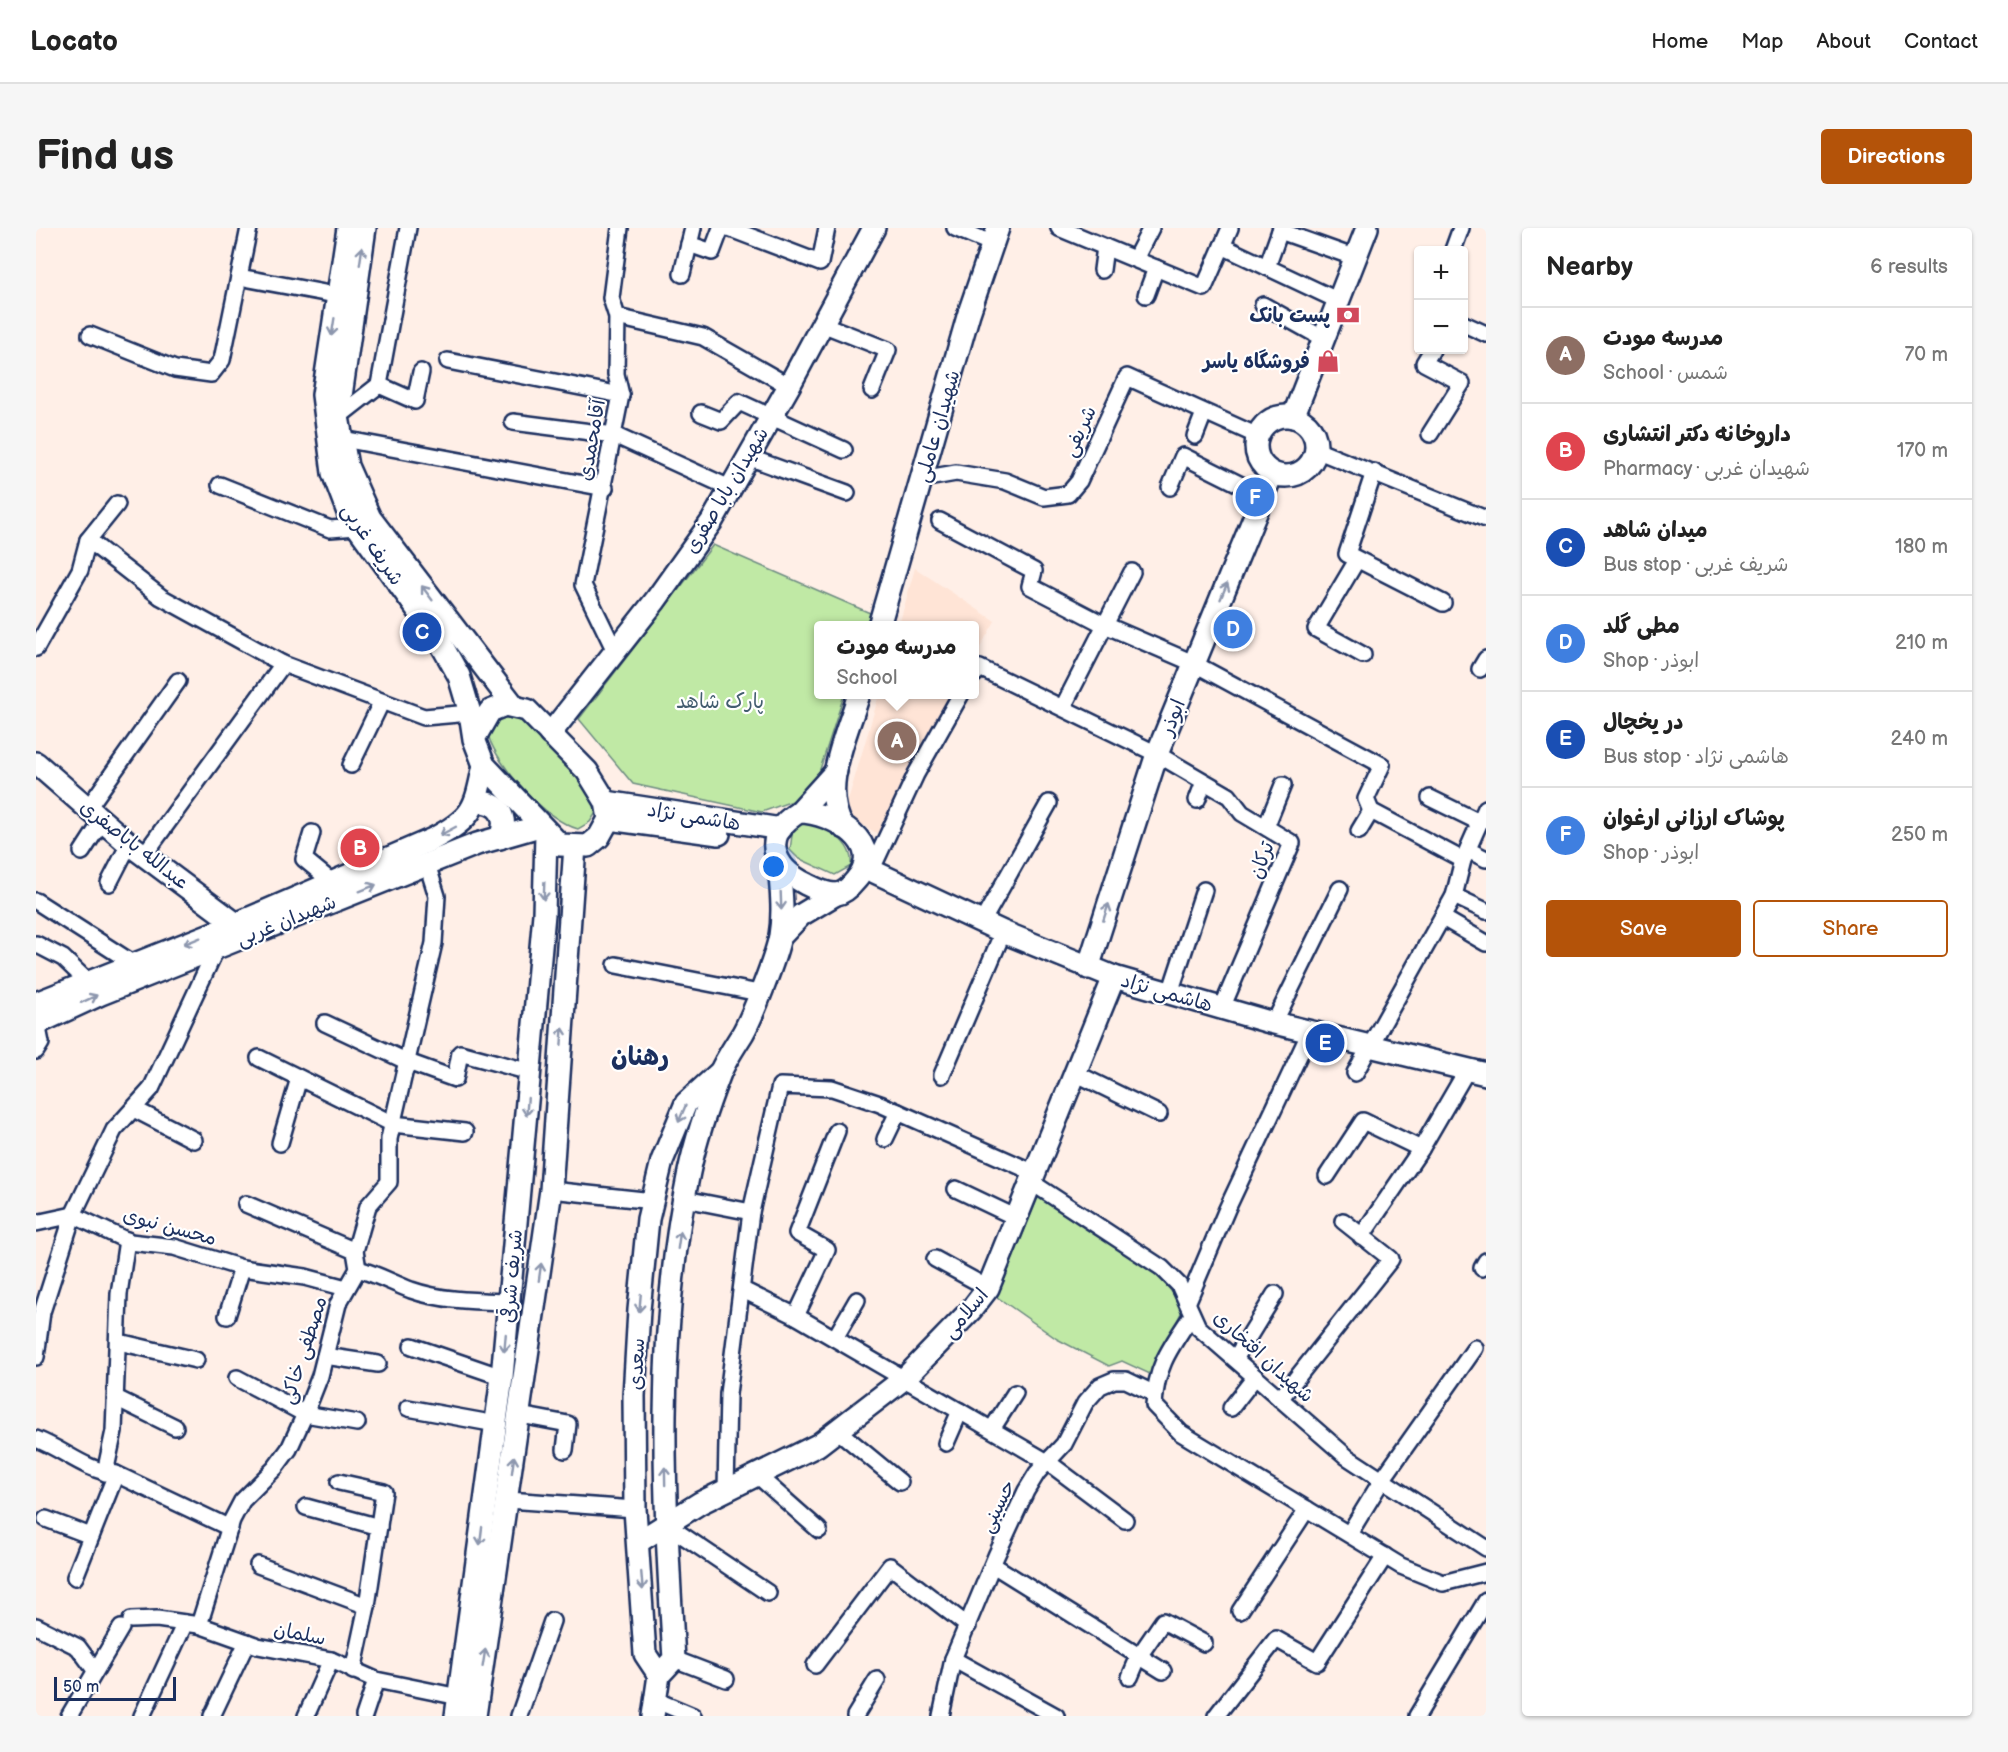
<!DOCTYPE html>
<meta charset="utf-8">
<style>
body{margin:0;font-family:"Balsamiq Sans","Playpen Sans Arabic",sans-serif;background:#f6f6f6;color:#222}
.controls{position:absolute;right:18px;top:18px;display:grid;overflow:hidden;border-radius:6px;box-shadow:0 2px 4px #0004}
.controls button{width:54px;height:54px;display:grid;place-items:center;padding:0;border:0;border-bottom:2px solid #e0e0e0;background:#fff;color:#222;font:30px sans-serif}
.scale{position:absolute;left:18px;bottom:15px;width:122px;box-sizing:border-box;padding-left:6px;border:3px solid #1b2f5e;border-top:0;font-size:16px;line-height:21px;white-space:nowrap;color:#1b2f5e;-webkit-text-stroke:4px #fff;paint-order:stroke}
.you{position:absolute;left:738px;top:639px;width:21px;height:21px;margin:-15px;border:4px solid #fff;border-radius:50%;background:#1a73e8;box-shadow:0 0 0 9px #1a73e833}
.badge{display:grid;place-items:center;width:39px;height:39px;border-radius:50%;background:#b45309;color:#fff;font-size:20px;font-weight:700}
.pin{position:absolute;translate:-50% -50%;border:3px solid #fff;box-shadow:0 2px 6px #0006}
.popup{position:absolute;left:778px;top:393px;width:165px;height:78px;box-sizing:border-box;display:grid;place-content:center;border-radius:6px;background:#fff;filter:drop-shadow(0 2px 4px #0005);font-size:20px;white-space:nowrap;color:#767676}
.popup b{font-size:22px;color:#222}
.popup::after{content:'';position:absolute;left:50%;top:100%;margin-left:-12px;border:12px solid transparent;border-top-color:#fff}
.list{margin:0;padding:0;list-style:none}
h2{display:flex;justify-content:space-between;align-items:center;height:78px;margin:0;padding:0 24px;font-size:26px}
h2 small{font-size:20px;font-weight:400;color:#767676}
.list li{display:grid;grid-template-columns:39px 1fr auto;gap:18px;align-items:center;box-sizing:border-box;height:96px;padding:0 24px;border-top:2px solid #e0e0e0}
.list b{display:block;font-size:22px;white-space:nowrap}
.list p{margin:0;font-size:20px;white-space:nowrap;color:#767676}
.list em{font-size:20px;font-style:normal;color:#767676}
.actions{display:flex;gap:12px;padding:18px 24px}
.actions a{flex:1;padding:14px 0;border:2px solid #b45309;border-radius:6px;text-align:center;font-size:21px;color:#b45309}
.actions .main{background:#b45309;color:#fff}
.map{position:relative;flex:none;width:1450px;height:1488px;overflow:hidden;border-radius:6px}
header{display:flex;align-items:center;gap:36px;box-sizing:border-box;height:84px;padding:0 30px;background:#fff;border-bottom:2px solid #e0e0e0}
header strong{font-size:28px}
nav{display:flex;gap:33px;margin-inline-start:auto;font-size:21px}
.intro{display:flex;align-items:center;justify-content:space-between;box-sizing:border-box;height:144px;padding:0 36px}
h1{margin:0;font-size:42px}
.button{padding:15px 27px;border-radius:6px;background:#b45309;color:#fff;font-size:21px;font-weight:700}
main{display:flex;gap:36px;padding:0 36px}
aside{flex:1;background:#fff;border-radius:6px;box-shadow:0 2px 4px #0004}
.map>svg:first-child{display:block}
</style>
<header>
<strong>Locato</strong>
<nav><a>Home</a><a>Map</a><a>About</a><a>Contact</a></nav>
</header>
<div class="intro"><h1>Find us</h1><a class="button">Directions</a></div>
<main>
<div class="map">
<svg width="1450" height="1488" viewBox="0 0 1450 1488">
<rect width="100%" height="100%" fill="#ffefe7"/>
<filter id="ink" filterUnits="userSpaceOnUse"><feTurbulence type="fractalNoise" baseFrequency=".0167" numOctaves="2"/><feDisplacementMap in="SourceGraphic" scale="12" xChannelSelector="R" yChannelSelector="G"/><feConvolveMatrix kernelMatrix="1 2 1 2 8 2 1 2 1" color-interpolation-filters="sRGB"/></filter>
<g filter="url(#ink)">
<!-- built -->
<g fill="#ffe4d6">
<path d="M879 340 959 393 939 428V398L863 397Z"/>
<path d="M843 467H918L842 606 808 586Z"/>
</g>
<!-- green -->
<g fill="#c0e9a5" stroke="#6e8c82" stroke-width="1.5">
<path d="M677 317 834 385 830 397 783 398V466L808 467 776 566 726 584 597 556 543 491Z"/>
<path d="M470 484 484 487C511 515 552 545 561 583L554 594 542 601C510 592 462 539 452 507L460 490Z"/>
<path d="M768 595C789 597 818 614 815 638L799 647 762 630 754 622 757 600Z"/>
<path d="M1003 967C1021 980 1038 994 1056 1005 1089 1026 1132 1044 1146 1083L1114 1146 1086 1133 1073 1138 1021 1111 961 1069Z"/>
</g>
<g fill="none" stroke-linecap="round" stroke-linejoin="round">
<!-- street casing -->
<g stroke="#1b2f5e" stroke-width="20">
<g id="street">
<path d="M692 0 784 35 791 0"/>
<path d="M919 0 957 16"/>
<path d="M1023 0 1168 60 1194 0"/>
<path d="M1244 3 1320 30"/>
<path d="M653 16 676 24 685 0"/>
<path d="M1186 18 1303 73"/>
<path d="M1417 22 1425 0"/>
<path d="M1099 31 1115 0"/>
<path d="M1231 39 1245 0"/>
<path d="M1066 42 1069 19"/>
<path d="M646 46 657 0"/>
<path d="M203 49 294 66"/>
<path d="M1110 67 1120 40"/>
<path d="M1227 77 1288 111"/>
<path d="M581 89 667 109 753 158"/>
<path d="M786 96 852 122 836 162"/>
<path d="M1428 96 1450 106"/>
<path d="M54 107 139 141 175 146 186 132 213 0"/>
<path d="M412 133 585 167"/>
<path d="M343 157 379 173 385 144"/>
<path d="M665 185 685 193 703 174 808 222"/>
<path d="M302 189 343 157 372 0"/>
<path d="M477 194 578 207 694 260"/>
<path d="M1394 206 1426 155 1388 135 1396 122"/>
<path d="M1159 208 1168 185"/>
<path d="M307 211 569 260"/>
<path d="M1280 222 1450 291"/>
<path d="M712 229 811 265"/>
<path d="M1338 244 1311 326 1407 375"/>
<path d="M886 251 920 245 969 253 1008 269 1032 266 1043 253 1091 149 1222 208"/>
<path d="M184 257 294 301 321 299"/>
<path d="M1134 259 1147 228 1227 268"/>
<path d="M904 293 998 343 994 358 1069 397 1157 435 1346 537 1330 571 1335 583 1427 632"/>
<path d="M52 312 125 369 247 436 388 489 434 485"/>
<path d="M1321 332 1280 401 1327 427"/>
<path d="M0 420 44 342 52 312 81 276"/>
<path d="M579 423 547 357 585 167 580 146 581 89 575 70 584 0"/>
<path d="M1444 441 1450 431"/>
<path d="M939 446 944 440 1121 526 1193 568 1206 585 1256 615 1186 780"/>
<path d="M1027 479 1096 344"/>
<path d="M315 537 345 475"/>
<path d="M1394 570 1443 594"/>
<path d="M1161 572 1168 554"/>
<path d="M52 580 142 453"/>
<path d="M1230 599 1247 557"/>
<path d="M1323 603 1335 583"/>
<path d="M276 605 268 631 296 654"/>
<path d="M1432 622 1450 631"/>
<path d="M46 624 66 593"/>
<path d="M108 627 247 436"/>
<path d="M835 643 880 546 925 466"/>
<path d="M73 655 93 616"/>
<path d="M1418 668 1450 683"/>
<path d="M0 673 98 736"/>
<path d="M1407 690 1450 715"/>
<path d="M946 694 1013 575"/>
<path d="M0 716 27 730 52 754"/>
<path d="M181 719 115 861 78 902 37 987 94 1014 138 1019 206 1040 269 1049 310 1060"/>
<path d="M580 737 723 765"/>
<path d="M1134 765 1168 662"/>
<path d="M289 795 372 834 419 851 424 825 494 844"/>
<path d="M1238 795 1304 661"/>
<path d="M0 823 5 815 1 795"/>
<path d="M223 830 357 896 429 904"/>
<path d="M1039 845 1123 886"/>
<path d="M1319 845 1418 668 1427 632 1450 580"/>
<path d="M906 847 967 704"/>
<path d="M98 881 158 912"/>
<path d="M849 911 862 884"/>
<path d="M244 915 263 850"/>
<path d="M1291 948 1327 893 1385 921"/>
<path d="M995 954 1126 1040 1143 1057 1162 1099 1311 1229 1450 1320"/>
<path d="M920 961 981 990"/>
<path d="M515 962 617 973"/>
<path d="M649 971 715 984"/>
<path d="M210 976 319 1023"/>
<path d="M0 995 37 987"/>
<path d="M1325 1009 1385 921 1431 842"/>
<path d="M899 1031 952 1060"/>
<path d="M1446 1040 1450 1033"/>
<path d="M322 1041C340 1046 357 1055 375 1062 406 1073 441 1073 473 1074"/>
<path d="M707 1062 760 1088 1013 1235 1089 1292"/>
<path d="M1152 1073 1191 981 1274 804"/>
<path d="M1156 1087C1135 1119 1120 1137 1118 1177L1145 1205 1365 1338 1407 1355 1450 1344"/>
<path d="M191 1088 206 1040"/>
<path d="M760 1088 791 1022 761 1005 801 903"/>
<path d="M799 1110 821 1072"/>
<path d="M83 1114 160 1132"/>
<path d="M376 1118 466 1149"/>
<path d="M289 1128 342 1136"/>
<path d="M0 1129 6 1084 37 987"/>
<path d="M1199 1131 1239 1066"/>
<path d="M201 1150 269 1186 321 1195"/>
<path d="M80 1170 139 1199"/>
<path d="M1244 1171 1355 1031 1307 993"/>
<path d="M372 1180 460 1196"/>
<path d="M1195 1180 1219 1149"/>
<path d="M484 1187 532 1196 529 1222"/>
<path d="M956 1201 979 1165"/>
<path d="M801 1202 864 1254"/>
<path d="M0 1211C29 1222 48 1242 80 1246L194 1300"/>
<path d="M910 1215 924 1183"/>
<path d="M69 1245 78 1203 83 1066 91 1012"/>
<path d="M721 1247 783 1302"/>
<path d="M303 1254 348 1264 331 1378 317 1443"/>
<path d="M690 1262 692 1166 715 984 744 858 796 860 844 876 999 945"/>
<path d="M472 1272 599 1281"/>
<path d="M270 1279 343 1299"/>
<path d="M10 1291 55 1308"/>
<path d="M631 1297 732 1365"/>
<path d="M1313 1306 1346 1252 1439 1120"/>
<path d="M222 1337 331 1378"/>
<path d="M957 1337 1127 1443"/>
<path d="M39 1349 80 1246"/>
<path d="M1204 1383 1271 1281"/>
<path d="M95 1392 121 1391 163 1397 222 1418 295 1432 340 1452 423 1469"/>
<path d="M163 1397 196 1292 206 1273 239 1240 253 1221 269 1186 284 1148 302 1076 322 1041 319 1023 332 978 353 954V911L398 715 401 668 391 636"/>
<path d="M0 1398 42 1419 59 1442"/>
<path d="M638 1431 690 1451"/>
<path d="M917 1431 1020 1488"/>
<path d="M779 1437 854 1338 932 1398"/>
<path d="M1094 1449 1103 1428 1127 1393 1168 1415"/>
<path d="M619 1472 657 1488"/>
<path d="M33 1488 85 1400"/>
<path d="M106 1488 149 1395"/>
<path d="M176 1488 211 1414"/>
<path d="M270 1488 295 1432"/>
<path d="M328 1488 340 1452"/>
<path d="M483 1488 516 1393"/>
<path d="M819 1488 841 1452"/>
<path d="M905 1488 917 1431 960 1328 990 1263 1001 1245 1028 1216 1049 1175 1064 1158 1078 1152H1090L1119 1166"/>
<path d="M1180 1488 1240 1411 1281 1434 1349 1328"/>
<path d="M1381 1488 1450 1373"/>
</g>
</g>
<!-- secondary casing -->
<g stroke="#1b2f5e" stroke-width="26">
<g id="secondary">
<path d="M312 0 287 167 297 245 313 287 400 407 423 448 434 485 438 511 448 537 524 617 552 618 563 609 573 591 570 574 551 543 491 482 469 477 454 483 438 511"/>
<path d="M329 0 302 189 311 238 334 290 478 478"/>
<circle cx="1250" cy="218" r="30"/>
<path d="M1257 189 1331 0"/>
<path d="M843 398 933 85 962 0"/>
<path d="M514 506 619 373 676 293 753 158 838 0"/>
<path d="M0 535 93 616 200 696"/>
<path d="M440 574C463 573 473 589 464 610"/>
<path d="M570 574 745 601"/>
<path d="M763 584C796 584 853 616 819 653 815 658 808 665 801 666 791 667 778 660 770 656 735 638 725 607 763 584Z"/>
<path d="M763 584 800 543"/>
<path d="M573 591 683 606"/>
<path d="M807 599C783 560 811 507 823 466"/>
<path d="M828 639 967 704 1078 749 1230 793 1450 846"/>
<path d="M744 709 765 687 800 666"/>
<path d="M1052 740 1121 526 1236 246"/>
<path d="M0 775 200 696 397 611C438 589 439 581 448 537"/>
<path d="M0 796 65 766 441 616 504 598"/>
<path d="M602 1314 664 1275 782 1217 869 1150 935 1082 952 1060 1078 749"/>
<path d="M623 1447 609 1426 599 1281 598 1168 603 1082 612 991 626 933 650 875 684 844"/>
<path d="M420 1488 466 1149 508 686 510 605"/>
<path d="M439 1488 515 962 539 618"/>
<path d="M617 1488 623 1447 638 1431C628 1269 619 1105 653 944 660 911 672 876 684 845 690 831 699 818 707 805 717 787 740 729 744 708 748 684 745 660 743 636"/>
</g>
</g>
<!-- street -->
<use href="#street" stroke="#fff" stroke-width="15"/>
<!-- secondary -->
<use href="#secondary" stroke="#fff" stroke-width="21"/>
</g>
<!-- one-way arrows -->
<defs><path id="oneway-shaft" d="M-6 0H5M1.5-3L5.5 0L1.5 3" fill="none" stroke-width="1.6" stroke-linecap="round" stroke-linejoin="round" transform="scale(1.5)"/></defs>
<g stroke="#8d97ae">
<use href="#oneway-shaft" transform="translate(325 28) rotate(-82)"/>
<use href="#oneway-shaft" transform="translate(297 99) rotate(99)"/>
<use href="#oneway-shaft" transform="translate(1188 363) rotate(-67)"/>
<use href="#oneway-shaft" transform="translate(391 365) rotate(-127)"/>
<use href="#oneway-shaft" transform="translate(412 603) rotate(152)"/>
<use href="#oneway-shaft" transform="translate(332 660) rotate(-22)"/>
<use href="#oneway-shaft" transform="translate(508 663) rotate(92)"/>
<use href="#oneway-shaft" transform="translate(745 673) rotate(88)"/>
<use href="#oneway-shaft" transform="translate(1070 684) rotate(-72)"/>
<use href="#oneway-shaft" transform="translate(156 713) rotate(158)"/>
<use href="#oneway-shaft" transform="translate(53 771) rotate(-25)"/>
<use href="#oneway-shaft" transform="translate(526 808) rotate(-86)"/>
<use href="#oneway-shaft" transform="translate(491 879) rotate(95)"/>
<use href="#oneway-shaft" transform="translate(646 886) rotate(113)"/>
<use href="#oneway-shaft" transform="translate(643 1012) rotate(-82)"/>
<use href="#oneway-shaft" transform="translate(504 1044) rotate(-82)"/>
<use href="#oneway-shaft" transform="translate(604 1075) rotate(95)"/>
<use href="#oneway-shaft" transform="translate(469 1115) rotate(95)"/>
<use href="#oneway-shaft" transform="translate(477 1237) rotate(-82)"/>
<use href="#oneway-shaft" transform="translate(629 1248) rotate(-91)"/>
<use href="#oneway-shaft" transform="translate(445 1308) rotate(97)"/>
<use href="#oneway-shaft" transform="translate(606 1353) rotate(85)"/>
<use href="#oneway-shaft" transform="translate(448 1430) rotate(-81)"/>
</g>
</g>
<!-- icons -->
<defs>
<g id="bank-bare" transform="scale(1.8)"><path d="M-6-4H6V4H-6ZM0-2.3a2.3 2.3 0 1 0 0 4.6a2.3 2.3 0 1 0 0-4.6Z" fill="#d1495b" stroke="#fff" stroke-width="2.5" paint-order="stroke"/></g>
<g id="shop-bare" transform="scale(1.8)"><path d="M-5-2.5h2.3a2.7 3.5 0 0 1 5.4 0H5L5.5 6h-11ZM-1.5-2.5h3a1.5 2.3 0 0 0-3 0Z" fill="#d1495b" stroke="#fff" stroke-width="2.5" paint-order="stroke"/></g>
</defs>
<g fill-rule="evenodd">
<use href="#bank-bare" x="1312" y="87"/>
<use href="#shop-bare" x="1292" y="133"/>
</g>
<g text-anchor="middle" stroke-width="4.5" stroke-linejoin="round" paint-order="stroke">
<!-- poi labels -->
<g font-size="20" font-weight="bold" fill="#1b2f5e" stroke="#fff" text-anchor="end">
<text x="1294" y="94">پست بانک</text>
<text x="1274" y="140">فروشگاه یاسر</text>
</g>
<!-- street labels -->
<g font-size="20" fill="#1b2f5e" stroke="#fff">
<text transform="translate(901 198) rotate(-74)" y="7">شهیدان عاملی</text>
<text transform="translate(1043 203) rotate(-65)" y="7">شریفی</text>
<text transform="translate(555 212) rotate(-80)" y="7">آقامحمدی</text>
<text transform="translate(690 262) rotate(-59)" y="7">شهیدان بابا صفری</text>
<text transform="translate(337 316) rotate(56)" y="7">شریف غربی</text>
<text transform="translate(1136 489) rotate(-68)" y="7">ابوذر</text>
<text transform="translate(658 588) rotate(9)" y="7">هاشمی نژاد</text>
<text transform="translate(99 616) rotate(38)" y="7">عبدالله باباصفری</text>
<text transform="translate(1225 632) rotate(-70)" y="7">ترکان</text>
<text transform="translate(250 692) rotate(-22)" y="7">شهیدان غربی</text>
<text transform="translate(1131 764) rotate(16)" y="7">هاشمی نژاد</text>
<text transform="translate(134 998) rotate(15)" y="7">محسن نبوی</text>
<text transform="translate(475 1048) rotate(-85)" y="7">شریف شرقی</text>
<text transform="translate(929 1085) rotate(-50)" y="7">اسلامی</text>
<text transform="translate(267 1122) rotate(-72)" y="7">مصطفی خاکی</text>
<text transform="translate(1228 1128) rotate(42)" y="7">شهیدان افتخاری</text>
<text transform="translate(600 1136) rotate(-87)" y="7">سعدی</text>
<text transform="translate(961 1278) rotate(-64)" y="7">حسینی</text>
<text transform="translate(264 1405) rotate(11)" y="7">سلمان</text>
</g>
<!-- park labels -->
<g font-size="20" fill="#445e70" stroke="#fff">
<text x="684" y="480">پارک شاهد</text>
</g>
<!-- district labels -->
<g font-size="26" font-weight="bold" fill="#1b2f5e" stroke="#fff">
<text x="604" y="837">رهنان</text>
</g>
</g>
</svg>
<div class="controls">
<button>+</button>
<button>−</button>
</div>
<div class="scale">50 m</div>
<div class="you"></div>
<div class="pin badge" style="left:861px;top:513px;background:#8d6e63">A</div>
<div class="popup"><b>مدرسه مودت</b>School</div>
<div class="pin badge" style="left:324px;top:620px;background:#e0444e">B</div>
<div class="pin badge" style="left:386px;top:404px;background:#1a4fb4">C</div>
<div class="pin badge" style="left:1197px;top:401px;background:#3f7fe0">D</div>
<div class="pin badge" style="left:1289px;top:815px;background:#1a4fb4">E</div>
<div class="pin badge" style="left:1219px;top:269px;background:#3f7fe0">F</div>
</div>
<aside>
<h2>Nearby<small>6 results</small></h2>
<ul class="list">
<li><span class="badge" style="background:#8d6e63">A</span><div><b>مدرسه مودت</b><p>School · شمس</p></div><em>70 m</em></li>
<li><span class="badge" style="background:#e0444e">B</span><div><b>داروخانه دکتر انتشاری</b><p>Pharmacy · شهیدان غربی</p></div><em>170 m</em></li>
<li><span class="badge" style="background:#1a4fb4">C</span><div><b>میدان شاهد</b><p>Bus stop · شریف غربی</p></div><em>180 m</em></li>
<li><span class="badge" style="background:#3f7fe0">D</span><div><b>مطی گلد</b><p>Shop · ابوذر</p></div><em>210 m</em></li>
<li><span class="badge" style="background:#1a4fb4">E</span><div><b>در یخچال</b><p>Bus stop · هاشمی نژاد</p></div><em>240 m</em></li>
<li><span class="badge" style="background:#3f7fe0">F</span><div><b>پوشاک ارزانی ارغوان</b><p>Shop · ابوذر</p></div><em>250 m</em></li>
</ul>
<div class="actions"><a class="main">Save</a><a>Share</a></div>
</aside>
</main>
